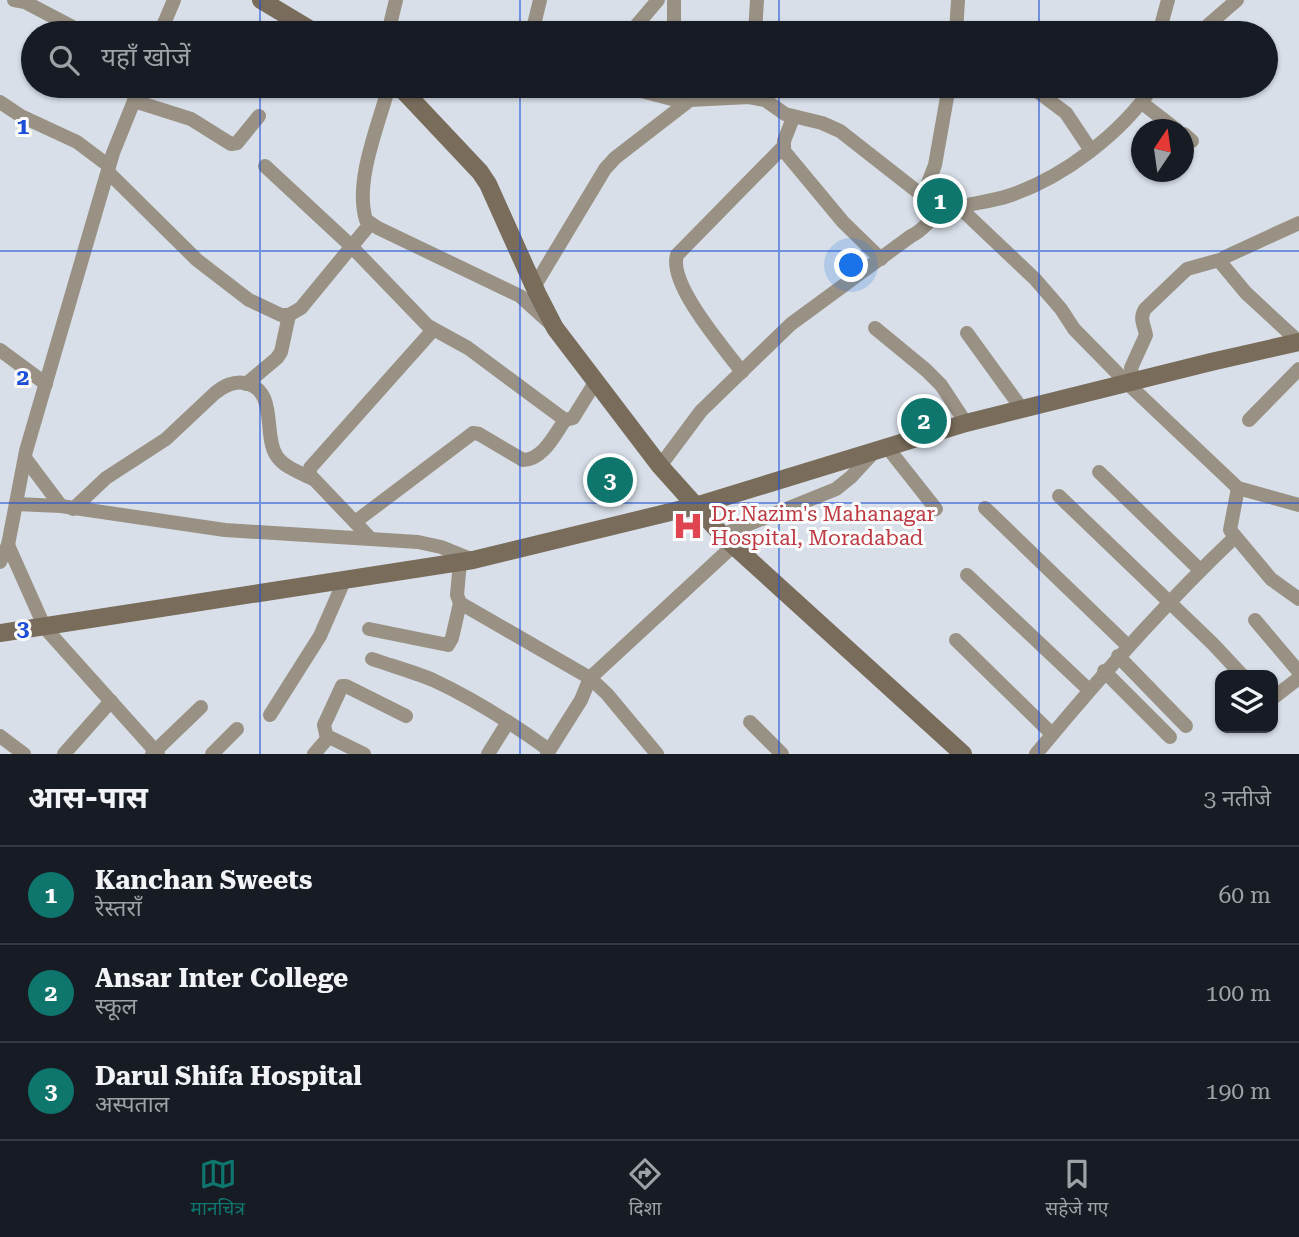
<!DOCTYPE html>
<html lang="hi">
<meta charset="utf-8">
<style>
body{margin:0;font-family:"Roboto Serif","Noto Sans Devanagari",serif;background:#20242c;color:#f1f3f6}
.controls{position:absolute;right:21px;bottom:21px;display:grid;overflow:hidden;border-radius:14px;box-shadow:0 2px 5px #0004}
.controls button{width:63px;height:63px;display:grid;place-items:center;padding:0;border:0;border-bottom:2px solid #363941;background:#171b24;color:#f1f3f6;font:35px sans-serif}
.compass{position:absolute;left:1131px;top:119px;width:63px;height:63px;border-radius:50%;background:#171b24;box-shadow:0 2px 5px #0004;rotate:13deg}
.you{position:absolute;left:852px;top:266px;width:24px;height:24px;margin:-18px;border:5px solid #fff;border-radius:50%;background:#1a73e8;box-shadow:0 0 0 10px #1a73e833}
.badge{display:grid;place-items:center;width:46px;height:46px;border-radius:50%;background:#0f766e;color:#fff;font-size:23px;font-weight:700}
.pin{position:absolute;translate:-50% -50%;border:4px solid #fff;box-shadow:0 2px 7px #0006}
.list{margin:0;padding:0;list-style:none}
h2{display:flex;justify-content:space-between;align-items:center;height:91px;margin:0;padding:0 28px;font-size:30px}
h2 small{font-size:23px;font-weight:400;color:#9ea1a6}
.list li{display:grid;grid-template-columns:46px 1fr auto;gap:21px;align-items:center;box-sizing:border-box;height:98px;padding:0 28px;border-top:2px solid #363941}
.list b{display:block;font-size:26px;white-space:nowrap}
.list p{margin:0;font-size:23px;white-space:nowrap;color:#9ea1a6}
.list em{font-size:23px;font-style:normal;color:#9ea1a6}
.icon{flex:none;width:38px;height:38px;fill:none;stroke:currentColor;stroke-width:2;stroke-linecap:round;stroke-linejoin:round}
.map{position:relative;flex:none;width:1299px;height:754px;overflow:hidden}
.search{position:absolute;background:#171b24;box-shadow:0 2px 5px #0004;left:21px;right:21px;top:21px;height:77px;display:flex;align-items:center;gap:18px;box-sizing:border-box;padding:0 24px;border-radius:38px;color:#9ea1a6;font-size:26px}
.sheet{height:385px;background:#171b24}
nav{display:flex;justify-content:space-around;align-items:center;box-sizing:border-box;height:98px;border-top:2px solid #363941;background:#171b24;font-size:19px;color:#9ea1a6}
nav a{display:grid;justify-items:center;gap:4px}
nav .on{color:#0f766e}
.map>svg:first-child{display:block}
</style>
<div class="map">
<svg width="1299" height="754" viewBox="0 0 1299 754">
<rect width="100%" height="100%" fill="#d8dfe8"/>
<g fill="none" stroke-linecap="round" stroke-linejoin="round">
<!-- street -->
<g stroke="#9a9185" stroke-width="14">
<path d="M14 0 25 2 84 33"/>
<path d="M160 33 174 0"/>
<path d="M388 33 396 0"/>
<path d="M532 33 540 0"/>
<path d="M630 33 658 0"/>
<path d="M674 33V0"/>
<path d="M755 33 757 0"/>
<path d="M956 33 958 0"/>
<path d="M1159 33 1168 0"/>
<path d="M1199 33 1237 0"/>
<path d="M389 86C379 124 354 181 366 220L378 228 520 296 551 324"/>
<path d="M622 86 672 99 690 100 749 97 765 100 785 114 822 123 840 131 923 196 938 213"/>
<path d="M1030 86 1066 113 1090 149"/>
<path d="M1144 96 1142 103 1177 130"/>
<path d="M134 101 191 119 231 144 237 143 259 116"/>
<path d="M0 102 21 116 77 142 109 166"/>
<path d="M793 118 784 141V151L843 222 881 259"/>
<path d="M1184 134 1192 141"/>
<path d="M265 166 349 244 428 326 468 348 561 417 565 420 573 418 596 381"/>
<path d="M108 172 197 260 249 300 281 315H289L301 308 370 224"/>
<path d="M923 196 935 165 949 86"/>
<path d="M960 208 1035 279 1061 309 1074 329 1127 383 1238 488 1299 505"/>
<path d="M534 287 605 169 615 158 690 100"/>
<path d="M875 328 926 370 941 385 966 423"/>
<path d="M967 333 1022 409"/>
<path d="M1299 342 1246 293 1221 263 1225 257 1299 223"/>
<path d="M0 350 46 384"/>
<path d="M742 372C724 348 668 284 677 255L783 147"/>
<path d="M1134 381 1131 368 1146 335C1144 324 1139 319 1145 309L1187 269 1223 259"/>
<path d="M246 384 277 358 281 352 289 315"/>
<path d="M1249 420 1299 369"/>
<path d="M887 447 936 509"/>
<path d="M25 458 61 506"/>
<path d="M660 466 701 411 791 324 911 236C925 230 930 217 940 213 959 204 987 203 1008 196 1063 178 1122 133 1153 86"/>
<path d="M1099 472 1200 570"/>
<path d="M1238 488 1230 530 1271 579 1299 599"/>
<path d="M1059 496 1213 644 1242 675"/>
<path d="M16 504 61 506 225 530 418 542 441 547 473 560"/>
<path d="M985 508 1128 646"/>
<path d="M73 509 106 478 166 439 215 393C224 386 233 381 245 383 278 390 263 434 276 455 283 467 301 473 313 479"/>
<path d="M355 522 473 433 479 434 523 460C543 460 555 434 565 420"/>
<path d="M722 535 836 489 851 477 875 451"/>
<path d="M371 539 310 475V468L433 330"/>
<path d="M8 545 45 628 158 754"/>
<path d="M0 562 8 545 26 451 113 153 140 86"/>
<path d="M460 562 457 595 460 603 590 678 607 694 657 754"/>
<path d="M967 575 1089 690"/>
<path d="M1255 620 1299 672"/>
<path d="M369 629 448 645 452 638 460 603"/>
<path d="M956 640 1052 734"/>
<path d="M1118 656 1186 726"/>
<path d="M372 659C392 666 414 672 433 680 474 699 513 724 549 750"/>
<path d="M1104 671 1170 737"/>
<path d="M1273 698 1299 678"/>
<path d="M270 715 320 636 344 581"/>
<path d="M750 722 782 754"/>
<path d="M0 736 24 754"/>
<path d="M327 736 364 754"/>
<path d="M64 754 111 701"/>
<path d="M152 754 201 707"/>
<path d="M212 754 237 729"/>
<path d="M314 754 327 739 324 725 342 686H346L406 716"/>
<path d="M488 754 508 722"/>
<path d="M547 754 581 700 590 678 733 546"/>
<path d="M1036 754C1099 678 1163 605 1235 537"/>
</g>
<!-- secondary -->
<g stroke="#796c5b" stroke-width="18">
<path d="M261 0 316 33"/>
<path d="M399 86 480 172 488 184 537 293 555 328 660 466 722 535 963 754"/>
<path d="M0 633 473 560 695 506 966 423 1211 362 1299 342"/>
</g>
</g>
<!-- grid -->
<path fill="none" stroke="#1d4ed8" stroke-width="2" stroke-opacity="0.55" d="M260 0V33M520 0V33M779 0V33M1039 0V33M260 86V754M520 86V754M779 86V754M1039 86V754M0 251H1299M0 503H1299"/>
<!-- icons -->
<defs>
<g id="hospital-bare" transform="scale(2.415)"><path d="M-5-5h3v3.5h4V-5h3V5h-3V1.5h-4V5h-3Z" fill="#e0444e" stroke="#fff" stroke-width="2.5" paint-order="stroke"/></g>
</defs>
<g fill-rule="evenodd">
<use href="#hospital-bare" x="688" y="526"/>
</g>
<g text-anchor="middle" stroke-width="6" stroke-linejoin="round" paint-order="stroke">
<!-- health labels -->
<g font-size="21" fill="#be3a42" stroke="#fff" text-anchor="start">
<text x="711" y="521">Dr.Nazim's Mahanagar<tspan x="711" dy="24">Hospital, Moradabad</tspan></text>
</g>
</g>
<g font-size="23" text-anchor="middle" font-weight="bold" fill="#1d4ed8" stroke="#fff" stroke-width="6" stroke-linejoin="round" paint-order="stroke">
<text x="23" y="134">1</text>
<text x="23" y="385">2</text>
<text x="23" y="636">3</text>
</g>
</svg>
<div class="controls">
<button><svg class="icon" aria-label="layers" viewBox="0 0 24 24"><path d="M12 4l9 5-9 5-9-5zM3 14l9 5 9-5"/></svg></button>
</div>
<svg class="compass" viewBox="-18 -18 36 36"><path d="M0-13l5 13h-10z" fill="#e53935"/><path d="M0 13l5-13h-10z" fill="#9ea1a6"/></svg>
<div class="you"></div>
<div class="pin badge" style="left:940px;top:201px">1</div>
<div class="pin badge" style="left:924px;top:421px">2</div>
<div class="pin badge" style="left:610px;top:480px">3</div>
<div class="search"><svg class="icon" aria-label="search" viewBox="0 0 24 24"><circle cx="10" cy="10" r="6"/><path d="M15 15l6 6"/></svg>यहाँ खोजें</div>
</div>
<section class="sheet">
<h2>आस-पास<small>3 नतीजे</small></h2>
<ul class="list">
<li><span class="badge">1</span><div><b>Kanchan Sweets</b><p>रेस्तराँ</p></div><em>60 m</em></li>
<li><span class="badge">2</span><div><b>Ansar Inter College</b><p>स्कूल</p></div><em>100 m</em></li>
<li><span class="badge">3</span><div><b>Darul Shifa Hospital</b><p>अस्पताल</p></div><em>190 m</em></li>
</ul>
</section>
<nav>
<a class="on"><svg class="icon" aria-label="map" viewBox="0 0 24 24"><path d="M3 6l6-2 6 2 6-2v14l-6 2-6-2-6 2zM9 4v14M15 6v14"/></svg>मानचित्र</a>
<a><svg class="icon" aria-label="directions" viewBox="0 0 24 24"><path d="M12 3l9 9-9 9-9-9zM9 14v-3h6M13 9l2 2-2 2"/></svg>दिशा</a>
<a><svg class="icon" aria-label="saved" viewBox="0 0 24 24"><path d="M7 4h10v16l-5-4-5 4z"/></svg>सहेजे गए</a>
</nav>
